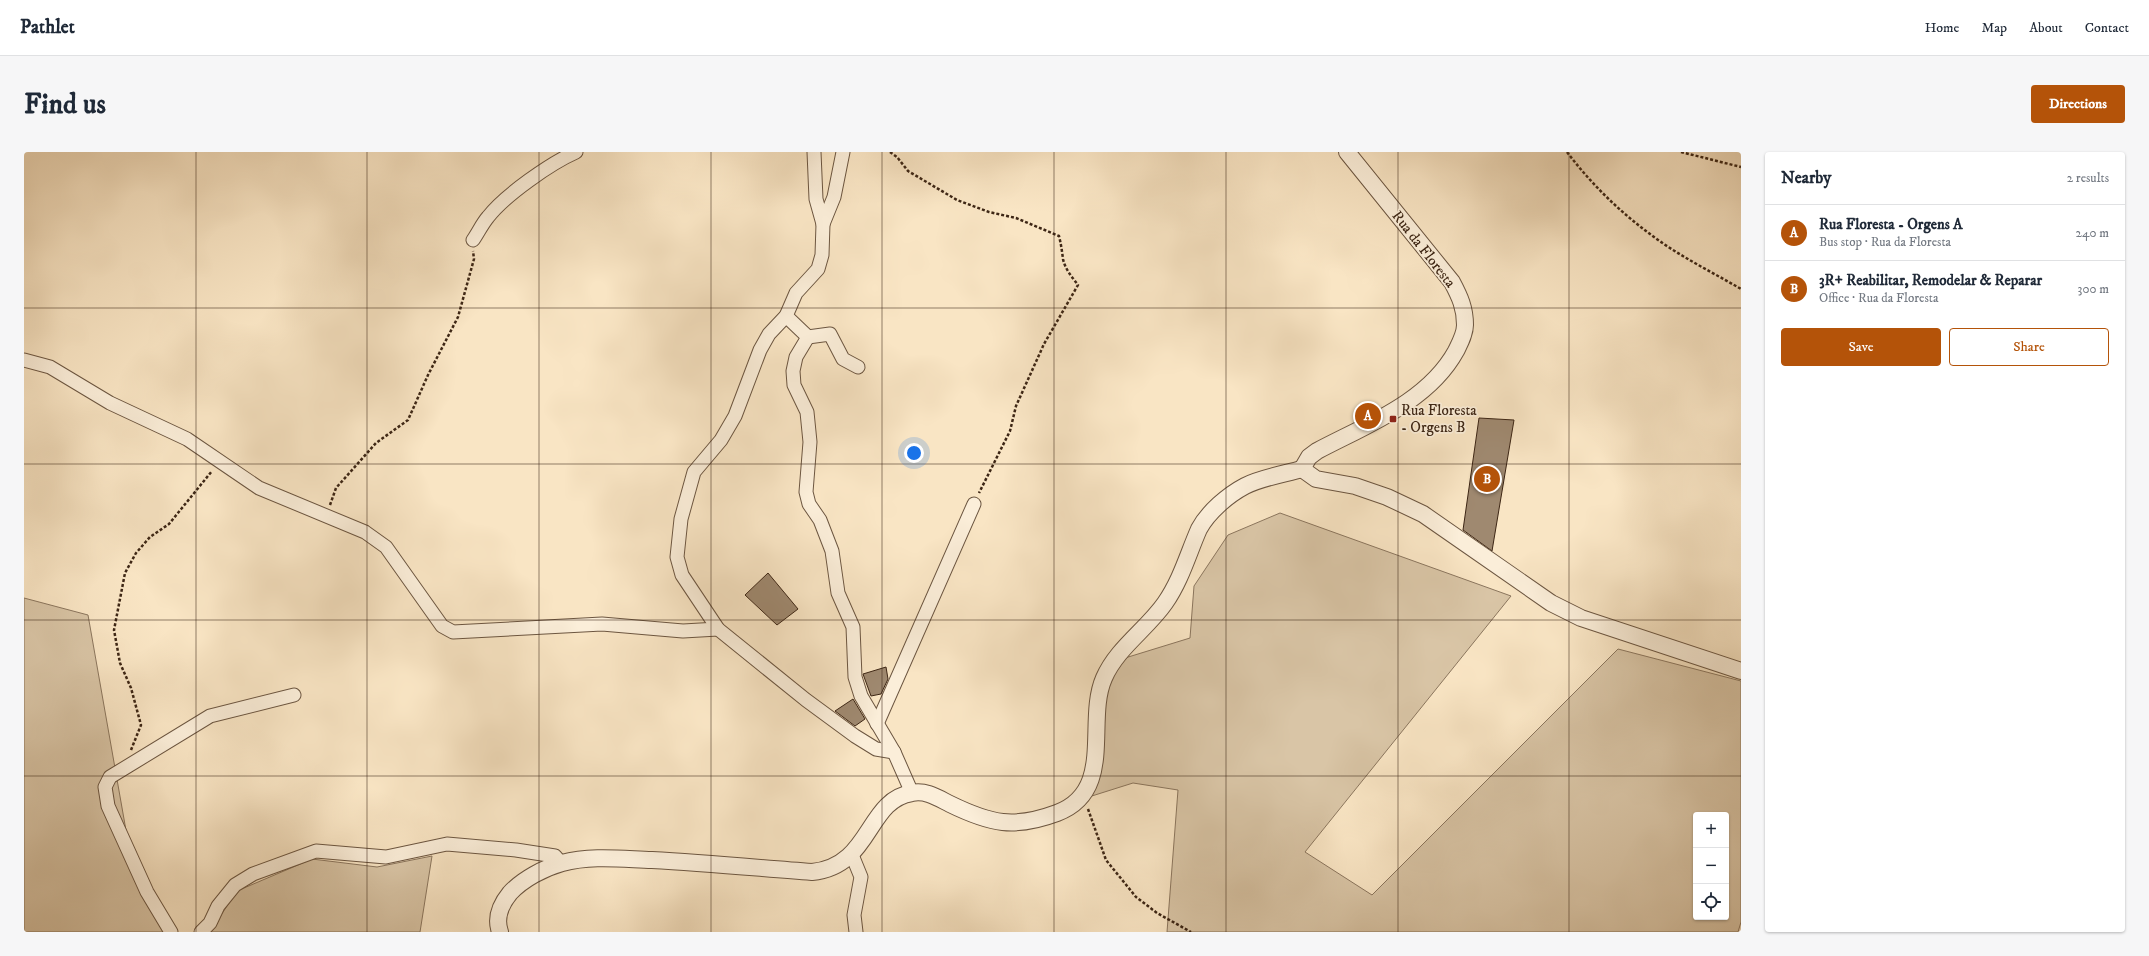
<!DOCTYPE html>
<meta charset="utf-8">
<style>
body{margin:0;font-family:"IM FELL DW Pica",serif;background:#f6f6f7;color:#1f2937}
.controls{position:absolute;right:12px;bottom:12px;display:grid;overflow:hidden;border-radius:4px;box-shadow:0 1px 3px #0004}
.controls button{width:36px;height:36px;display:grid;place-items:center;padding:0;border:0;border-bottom:1px solid #e0e1e3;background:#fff;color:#1f2937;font:20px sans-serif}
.you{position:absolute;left:890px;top:301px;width:14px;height:14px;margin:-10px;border:3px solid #fff;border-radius:50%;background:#1a73e8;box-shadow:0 0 0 6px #1a73e833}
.badge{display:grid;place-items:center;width:26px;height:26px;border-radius:50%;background:#b45309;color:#fff;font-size:13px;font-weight:700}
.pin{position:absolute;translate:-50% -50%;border:2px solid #fff;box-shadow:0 1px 4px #0006}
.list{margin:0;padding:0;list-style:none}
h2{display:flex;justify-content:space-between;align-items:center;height:52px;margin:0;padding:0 16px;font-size:17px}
h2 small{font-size:13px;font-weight:400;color:#747a83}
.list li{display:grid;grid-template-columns:26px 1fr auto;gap:12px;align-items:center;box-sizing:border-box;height:56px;padding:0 16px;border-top:1px solid #e0e1e3}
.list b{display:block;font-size:15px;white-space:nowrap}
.list p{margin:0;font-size:13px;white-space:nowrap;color:#747a83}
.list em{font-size:13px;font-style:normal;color:#747a83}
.actions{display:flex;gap:8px;padding:12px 16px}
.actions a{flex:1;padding:9px 0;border:1px solid #b45309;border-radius:4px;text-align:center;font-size:14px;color:#b45309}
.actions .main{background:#b45309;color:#fff}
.icon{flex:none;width:22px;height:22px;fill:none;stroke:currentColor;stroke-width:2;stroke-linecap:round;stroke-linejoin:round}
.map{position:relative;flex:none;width:1717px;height:780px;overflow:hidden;border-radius:4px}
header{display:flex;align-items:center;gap:24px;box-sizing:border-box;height:56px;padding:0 20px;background:#fff;border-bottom:1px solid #e0e1e3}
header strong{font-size:19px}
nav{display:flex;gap:22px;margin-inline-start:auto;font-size:14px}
.intro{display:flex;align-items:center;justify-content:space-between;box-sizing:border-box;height:96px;padding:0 24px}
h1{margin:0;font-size:28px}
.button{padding:10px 18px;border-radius:4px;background:#b45309;color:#fff;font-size:14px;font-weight:700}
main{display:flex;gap:24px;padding:0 24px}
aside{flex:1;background:#fff;border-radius:4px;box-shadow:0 1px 3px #0004}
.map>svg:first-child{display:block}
</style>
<header>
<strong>Pathlet</strong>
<nav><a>Home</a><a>Map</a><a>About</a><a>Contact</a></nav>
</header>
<div class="intro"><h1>Find us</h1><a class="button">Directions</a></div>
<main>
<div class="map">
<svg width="1717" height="780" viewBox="0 0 1717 780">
<rect width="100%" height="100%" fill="#f9e5c4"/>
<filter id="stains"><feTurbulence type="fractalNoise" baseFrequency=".005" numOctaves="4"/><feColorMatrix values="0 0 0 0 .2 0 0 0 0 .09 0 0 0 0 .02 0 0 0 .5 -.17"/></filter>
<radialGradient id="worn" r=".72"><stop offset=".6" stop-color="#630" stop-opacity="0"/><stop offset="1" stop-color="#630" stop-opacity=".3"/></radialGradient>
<!-- green -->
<g fill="#d9c5a6" stroke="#8b765e" fill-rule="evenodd">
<path d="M1256 361 1487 444 1281 700 1348 743 1594 497 1717 529V770L1714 780H1143L1154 638 1109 631 1052 649 1059 642 1088 510 1166 486 1170 434 1204 383ZM1672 663H1702V765H1672Z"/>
<path d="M0 446 64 463 109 718 145 780H0Z"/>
<path d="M408 704 396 780H182L193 769 213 739 288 707 353 715Z"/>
</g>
<!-- building -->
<g fill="#9f8970" stroke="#3d2615">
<path d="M1455 266 1490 268 1468 399 1439 378Z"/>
<path d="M744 421 774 457 753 473 721 443Z"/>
<path d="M862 515 864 527 857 542 847 544 839 522Z"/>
<path d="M829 547 841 567 831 574 811 559Z"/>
</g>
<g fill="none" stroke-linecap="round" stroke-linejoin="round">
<!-- minor casing -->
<g stroke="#6c5641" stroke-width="15">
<g id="minor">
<path d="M790 0 792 47 799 72 798 103 794 117 772 141 762 164 745 182 736 198 711 264 697 288 670 320 657 367 653 405 658 423 694 477 782 548 831 584 852 597 870 600"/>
<path d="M799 72 810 45 819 0"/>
<path d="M449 88C454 81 458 72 464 65 481 43 527 11 552 0"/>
<path d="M762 164 784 185 772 205 769 219 770 233 783 260 786 290 782 340 785 352 796 368 808 399 814 441 829 475 831 525 837 544 870 600 888 641"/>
<path d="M784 185 806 182 819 207 834 215"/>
<path d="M0 208 26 215 86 251 163 287 235 336 341 380 362 395 418 474 429 480 578 472 659 479 694 477"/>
<path d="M853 572 950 352"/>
<path d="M828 703 837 725 830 763 832 780"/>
<path d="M147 780 123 740 84 654 81 635 86 625 186 564 270 543"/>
<path d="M177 780 186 771 194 754 211 733 229 722 292 699 362 705 423 692 492 698 531 704 537 711"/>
</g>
</g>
<!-- tertiary casing -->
<g stroke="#6c5641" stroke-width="18">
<g id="tertiary">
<path d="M1278 317 1292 327 1331 334 1363 345 1399 362 1527 451 1557 466 1717 519"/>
<path d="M1278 317 1285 305 1293 299C1342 273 1404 250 1432 199 1436 191 1441 182 1441 173 1441 156 1436 145 1428 130L1323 0"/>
<path d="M476 780C471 766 477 752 486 741 499 727 520 716 538 711 567 703 598 707 628 708 682 711 735 716 788 720 848 714 842 648 888 641 902 638 914 646 926 652 967 672 990 677 1033 661 1092 639 1061 569 1080 526 1093 496 1123 477 1141 451 1157 428 1164 402 1175 377 1184 360 1204 343 1221 334 1236 326 1260 322 1278 317"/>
</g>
</g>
<!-- path -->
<g stroke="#3d2615" stroke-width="2.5" stroke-dasharray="3 2" stroke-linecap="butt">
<path d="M866 0 873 5 884 19 933 48 965 60 992 66 1035 84C1037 92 1038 99 1039 107 1041 117 1048 125 1054 133L1020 192 992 254 986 279 955 341"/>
<path d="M1543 0C1568 33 1597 61 1630 85 1657 105 1688 120 1717 137"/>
<path d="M1657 0 1717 15"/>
<path d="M306 353 312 336 352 291 384 268 404 223 434 165 450 107 449 99"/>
<path d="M107 598 117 573 107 536 96 511 90 478 101 421 112 401 126 385 145 372 188 319"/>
<path d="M1064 657 1082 708 1112 745 1133 761 1167 780"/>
</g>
<!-- minor -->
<use href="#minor" stroke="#fbeed9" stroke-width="13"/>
<!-- tertiary -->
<use href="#tertiary" stroke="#fbeed9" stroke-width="16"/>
</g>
<!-- grid -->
<path fill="none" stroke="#3d2615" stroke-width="1" stroke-opacity="0.55" d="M172 0V780M343 0V780M515 0V780M687 0V780M858 0V780M1030 0V780M1202 0V780M1374 0V780M1545 0V780M0 156H1717M0 312H1717M0 468H1717M0 624H1717"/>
<!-- markers -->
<rect fill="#8f2418" stroke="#fbeed9" stroke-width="1.5" x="1365" y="263" width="8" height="8" rx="2"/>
<g text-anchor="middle" stroke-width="3.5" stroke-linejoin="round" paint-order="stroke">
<!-- street labels -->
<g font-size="15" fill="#3d2615" stroke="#fbeed9">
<text transform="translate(1400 97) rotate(52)" y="5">Rua da Floresta</text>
</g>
<!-- poi labels -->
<g font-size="15" fill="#3d2615" stroke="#fbeed9" text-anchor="start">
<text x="1377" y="263">Rua Floresta<tspan x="1377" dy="17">- Orgens B</tspan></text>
</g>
</g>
<rect width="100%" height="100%" filter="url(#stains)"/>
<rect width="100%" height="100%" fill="url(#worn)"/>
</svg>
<div class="controls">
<button>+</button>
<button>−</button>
<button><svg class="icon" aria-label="locate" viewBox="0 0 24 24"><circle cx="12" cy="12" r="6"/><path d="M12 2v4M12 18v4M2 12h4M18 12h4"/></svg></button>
</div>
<div class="you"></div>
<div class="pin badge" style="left:1344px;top:264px">A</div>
<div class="pin badge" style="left:1463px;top:327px">B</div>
</div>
<aside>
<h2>Nearby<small>2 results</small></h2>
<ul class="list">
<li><span class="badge">A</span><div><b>Rua Floresta - Orgens A</b><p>Bus stop · Rua da Floresta</p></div><em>240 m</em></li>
<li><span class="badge">B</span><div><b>3R+ Reabilitar, Remodelar &amp; Reparar</b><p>Office · Rua da Floresta</p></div><em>300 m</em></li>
</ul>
<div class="actions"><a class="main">Save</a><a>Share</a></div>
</aside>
</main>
